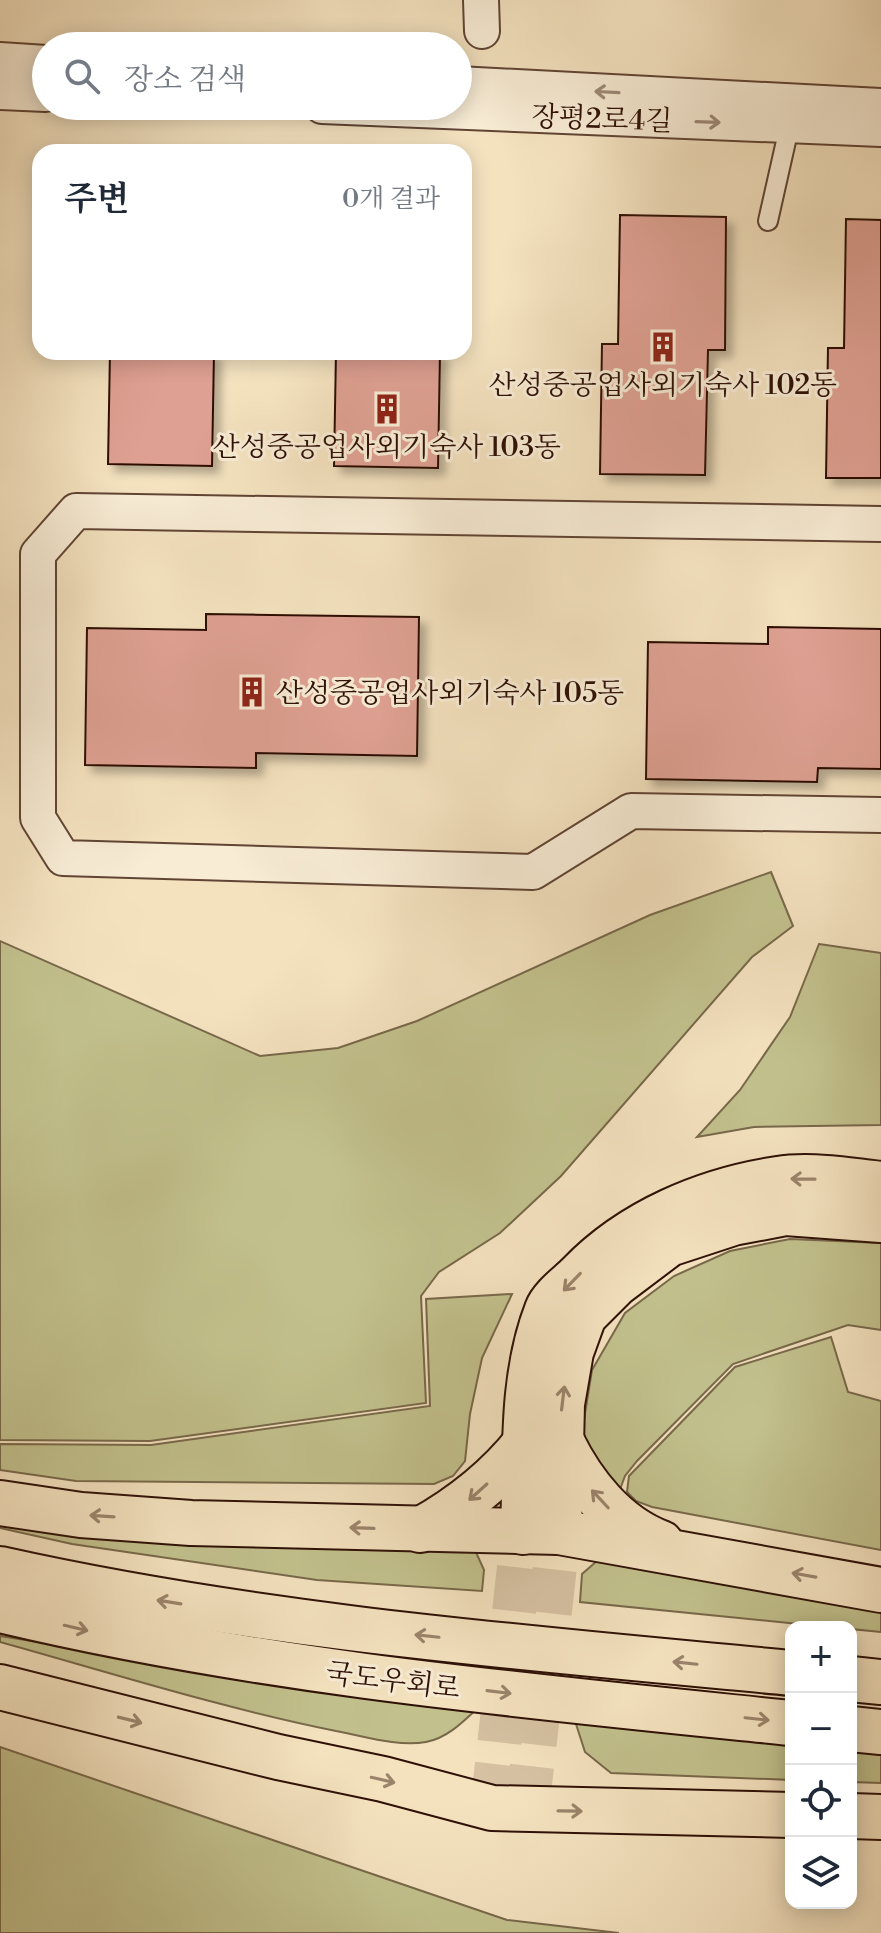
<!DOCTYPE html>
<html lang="ko">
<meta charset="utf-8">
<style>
body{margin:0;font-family:"Libre Bodoni","Noto Serif KR",serif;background:#f2f2f3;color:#1f2937}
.controls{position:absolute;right:24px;bottom:24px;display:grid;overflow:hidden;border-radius:16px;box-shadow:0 4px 20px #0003}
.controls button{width:72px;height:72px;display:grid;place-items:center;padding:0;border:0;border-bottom:2px solid #e0e1e3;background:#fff;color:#1f2937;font:40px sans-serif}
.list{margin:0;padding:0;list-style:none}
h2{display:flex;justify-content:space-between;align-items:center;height:104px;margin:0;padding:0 32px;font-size:34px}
h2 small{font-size:26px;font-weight:400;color:#747a83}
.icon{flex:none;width:44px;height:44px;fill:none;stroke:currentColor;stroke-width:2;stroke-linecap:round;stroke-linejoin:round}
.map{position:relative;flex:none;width:881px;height:1933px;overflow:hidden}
.search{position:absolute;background:#fff;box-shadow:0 4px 20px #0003;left:32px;top:32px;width:440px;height:88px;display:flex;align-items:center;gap:20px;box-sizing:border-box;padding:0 28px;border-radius:44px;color:#747a83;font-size:30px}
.panel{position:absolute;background:#fff;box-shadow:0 4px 20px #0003;left:32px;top:144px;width:440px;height:216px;border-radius:24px}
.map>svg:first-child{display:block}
</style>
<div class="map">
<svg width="881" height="1933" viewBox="0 0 881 1933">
<defs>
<filter id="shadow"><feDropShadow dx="7" dy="7" stdDeviation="4" flood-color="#0004"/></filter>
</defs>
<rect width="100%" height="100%" fill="#f4e2bf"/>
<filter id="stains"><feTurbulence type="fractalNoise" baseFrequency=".0025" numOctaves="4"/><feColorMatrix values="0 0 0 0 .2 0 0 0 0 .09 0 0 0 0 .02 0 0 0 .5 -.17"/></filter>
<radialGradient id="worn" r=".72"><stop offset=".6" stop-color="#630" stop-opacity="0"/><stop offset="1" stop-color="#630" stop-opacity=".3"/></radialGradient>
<!-- green -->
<g fill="#c2c18d" stroke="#78684a" stroke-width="2">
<path d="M771 872 793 926 752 957 561 1176 500 1233 439 1272 421 1296 426 1403 150 1441 0 1440V941L260 1056 338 1048 417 1021 650 915Z"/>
<path d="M819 944 881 953V1125L754 1127 697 1137 740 1090 790 1017Z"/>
<path d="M790 1239 881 1243V1330L848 1325 733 1364 637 1461 625 1476 619 1492 594 1469 582 1432 592 1370 625 1313 674 1276 730 1251Z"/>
<path d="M512 1294 482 1358 470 1414 465 1461 453 1476 434 1484 76 1481 0 1470V1444L151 1445 430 1406 426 1299Z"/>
<path d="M831 1337 848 1392 881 1401V1550L652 1507 636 1501 627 1492 629 1476 735 1367Z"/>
<path d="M0 1520 475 1550 484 1570 482 1591 317 1580 72 1544 0 1528Z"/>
<path d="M598 1560 881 1605V1632L851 1629V1627H828L580 1602 582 1574Z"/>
<path d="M0 1636 238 1674 481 1705C465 1720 448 1738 426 1742 397 1747 364 1736 336 1731 222 1708 111 1673 0 1642Z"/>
<path d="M575 1721 791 1742V1780L611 1773 585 1752Z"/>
<path d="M0 1747 507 1920 619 1933H0Z"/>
<path d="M851 1748 881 1751V1783L851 1782Z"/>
</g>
<!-- building -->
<g fill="#dea092" stroke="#2e1006" stroke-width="2" filter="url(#shadow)">
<path d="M620 215 726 217 725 350H708L705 475 600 474 602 344H618Z"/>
<path d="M846 219 881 220V478H826L828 348H844Z"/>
<path d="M110 352H214L212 466 108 464Z"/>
<path d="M336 352H440L438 468 334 466Z"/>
<path d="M206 614 419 617 417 756 256 753V768L85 765 87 628 206 630Z"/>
<path d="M768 627 881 629V769L818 768 817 782 646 779 648 642 768 644Z"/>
</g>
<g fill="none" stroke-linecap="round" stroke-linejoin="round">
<!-- highway-tunnel -->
<g stroke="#d6c2a3" stroke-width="44" stroke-dasharray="44 22" stroke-linecap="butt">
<path d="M492 1808 523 1532"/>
<path d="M527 1810 559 1532"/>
</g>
<!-- lane casing -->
<g stroke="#604434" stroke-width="22">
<path id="lane" d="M768 221 791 119"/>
</g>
<!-- street casing -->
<g stroke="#604434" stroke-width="38">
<g id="street">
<path d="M481 0 482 31"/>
<path d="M0 60 46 63"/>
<path d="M458 84 881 106"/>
<path d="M0 92 46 94"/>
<path d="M322 106 881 129"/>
<path d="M881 524 76 511 38 554V818L63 858 533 872 631 811 881 815"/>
</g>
</g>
<!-- highway casing -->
<g stroke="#2e1006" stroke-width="48">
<g id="highway">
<path d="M562 1442C583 1485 616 1526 661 1543"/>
<path d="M0 1503 81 1515 191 1523 559 1532 881 1590"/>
<path d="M420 1530C461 1507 497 1479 526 1442"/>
<path d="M523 1532C526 1459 520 1379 547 1310 552 1297 569 1285 579 1275 631 1221 705 1190 778 1179 809 1174 850 1180 881 1184"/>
<path d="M559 1532 562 1404 571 1352 584 1316 616 1284 669 1244 733 1223 786 1213 881 1220"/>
<path d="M0 1569C260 1627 527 1648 791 1673"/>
<path d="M0 1610C260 1672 526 1696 791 1723"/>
<path d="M851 1679 881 1682"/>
<path d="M0 1687 278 1757 383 1779 492 1808 791 1815"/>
<path d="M851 1729 881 1732"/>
<path d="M851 1816 881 1817"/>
</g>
</g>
<!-- lane -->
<use href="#lane" stroke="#f8ecd5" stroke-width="18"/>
<!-- street -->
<use href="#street" stroke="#f8ecd5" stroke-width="34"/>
<!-- highway -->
<use href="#highway" stroke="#f4e2bf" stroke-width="44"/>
</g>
<!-- one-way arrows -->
<defs><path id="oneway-shaft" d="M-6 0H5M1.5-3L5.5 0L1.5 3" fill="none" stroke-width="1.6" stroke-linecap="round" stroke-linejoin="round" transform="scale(2)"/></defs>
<g stroke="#9d8978">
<use href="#oneway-shaft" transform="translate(607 92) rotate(-177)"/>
<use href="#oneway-shaft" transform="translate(708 122) rotate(2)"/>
</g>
<g stroke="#9b846c">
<use href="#oneway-shaft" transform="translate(803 1179) rotate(-179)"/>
<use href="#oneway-shaft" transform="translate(572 1282) rotate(134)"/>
<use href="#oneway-shaft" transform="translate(563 1398) rotate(-83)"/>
<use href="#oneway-shaft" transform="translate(478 1492) rotate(138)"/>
<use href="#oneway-shaft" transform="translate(600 1499) rotate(-133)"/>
<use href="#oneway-shaft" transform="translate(102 1516) rotate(-176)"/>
<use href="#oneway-shaft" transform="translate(362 1528) rotate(-178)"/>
<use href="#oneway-shaft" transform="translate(804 1575) rotate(-170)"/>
<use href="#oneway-shaft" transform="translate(169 1602) rotate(-171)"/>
<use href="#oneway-shaft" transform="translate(76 1628) rotate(13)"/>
<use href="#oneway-shaft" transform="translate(427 1636) rotate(-174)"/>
<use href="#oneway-shaft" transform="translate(685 1663) rotate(-174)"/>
<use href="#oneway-shaft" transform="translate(499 1692) rotate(7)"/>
<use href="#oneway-shaft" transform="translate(757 1719) rotate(6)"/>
<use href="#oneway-shaft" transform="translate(130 1720) rotate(14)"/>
<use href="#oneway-shaft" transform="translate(383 1780) rotate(13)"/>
<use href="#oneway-shaft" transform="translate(570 1811) rotate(1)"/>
</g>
<!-- icons -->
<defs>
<g id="building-bare" transform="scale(2.4)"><path d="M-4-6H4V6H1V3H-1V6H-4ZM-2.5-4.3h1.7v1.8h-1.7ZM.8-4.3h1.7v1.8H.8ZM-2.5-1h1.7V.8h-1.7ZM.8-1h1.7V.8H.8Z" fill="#8f2418" stroke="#f8ecd5" stroke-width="2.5" paint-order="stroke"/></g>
</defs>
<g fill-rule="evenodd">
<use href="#building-bare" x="663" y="347"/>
<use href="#building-bare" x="387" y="409"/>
<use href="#building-bare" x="252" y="692"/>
</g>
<g text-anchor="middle" stroke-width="6" stroke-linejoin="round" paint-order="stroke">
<!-- street labels -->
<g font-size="28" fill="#2e1006" stroke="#f8ecd5">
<text transform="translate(602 118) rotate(2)" y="10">장평2로4길</text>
<text transform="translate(393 1680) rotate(7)" y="10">국도우회로</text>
</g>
<!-- poi labels -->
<g font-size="28" fill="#2e1006" stroke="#f8ecd5">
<text x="663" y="394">산성중공업사외기숙사 102동</text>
<text x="387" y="456">산성중공업사외기숙사 103동</text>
<text x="276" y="702" text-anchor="start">산성중공업사외기숙사 105동</text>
</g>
</g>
<rect width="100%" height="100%" filter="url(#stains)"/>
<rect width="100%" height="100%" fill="url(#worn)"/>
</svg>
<div class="controls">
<button>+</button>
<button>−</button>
<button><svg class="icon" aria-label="locate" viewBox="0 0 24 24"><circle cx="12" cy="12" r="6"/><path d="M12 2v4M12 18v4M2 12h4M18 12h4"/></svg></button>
<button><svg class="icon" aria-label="layers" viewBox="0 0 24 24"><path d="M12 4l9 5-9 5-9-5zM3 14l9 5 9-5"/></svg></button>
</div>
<div class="search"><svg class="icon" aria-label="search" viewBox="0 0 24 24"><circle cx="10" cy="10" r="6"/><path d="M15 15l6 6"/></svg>장소 검색</div>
<section class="panel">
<h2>주변<small>0개 결과</small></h2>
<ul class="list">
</ul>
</section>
</div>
